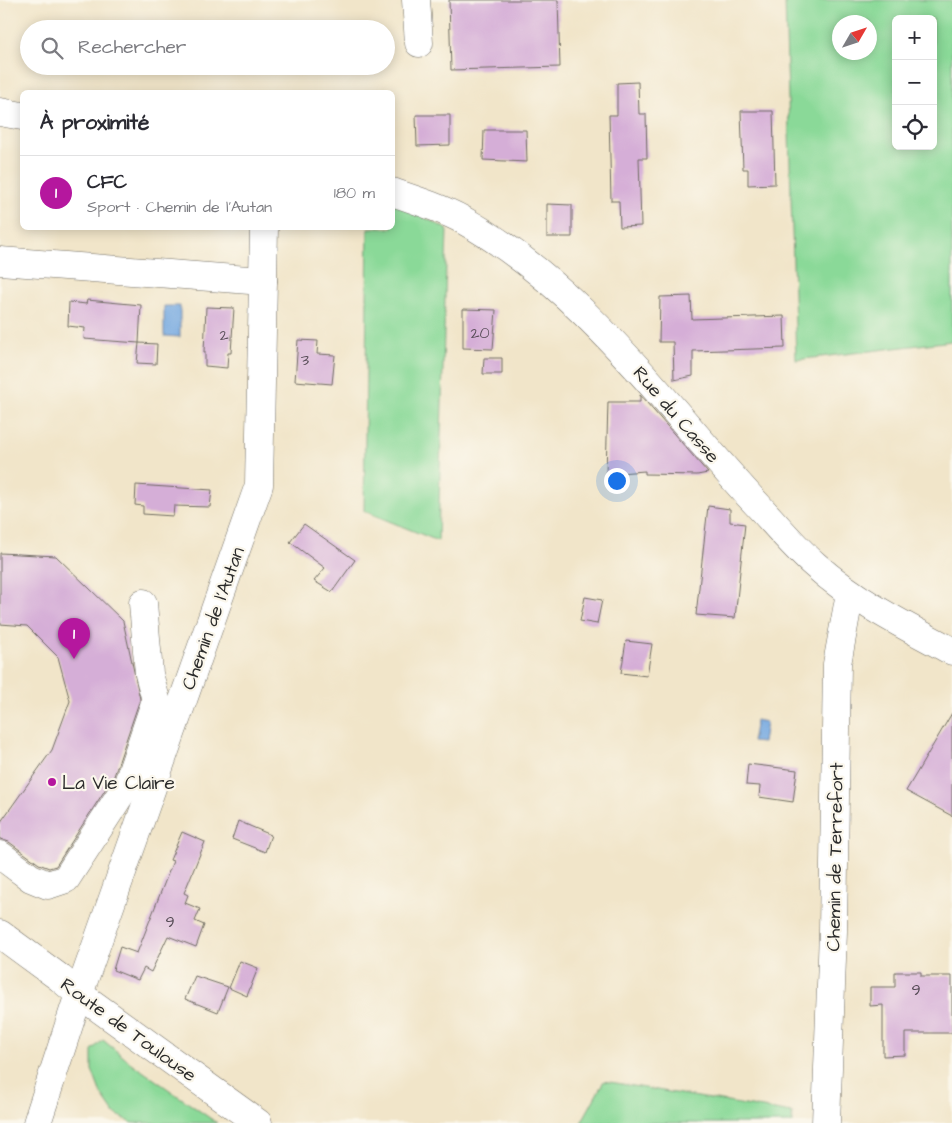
<!DOCTYPE html>
<html lang="fr">
<meta charset="utf-8">
<style>
body{margin:0;font-family:"Architects Daughter",sans-serif;background:#f7f7f7;color:#2b2b33}
.controls{position:absolute;right:15px;top:15px;display:grid;overflow:hidden;border-radius:8px;box-shadow:0 2px 12px #0003}
.controls button{width:45px;height:45px;display:grid;place-items:center;padding:0;border:0;border-bottom:1px solid #e1e1e2;background:#fff;color:#2b2b33;font:25px sans-serif}
.compass{position:absolute;left:832px;top:15px;width:45px;height:45px;border-radius:50%;background:#fff;box-shadow:0 2px 12px #0003;rotate:51deg}
.you{position:absolute;left:616px;top:480px;width:18px;height:18px;margin:-12px;border:4px solid #fff;border-radius:50%;background:#1a73e8;box-shadow:0 0 0 8px #1a73e833}
.badge{display:grid;place-items:center;width:32px;height:32px;border-radius:50%;background:#b5179e;color:#fff;font-size:16px;font-weight:700}
.pin{position:absolute;translate:-50% -41px;filter:drop-shadow(0 1px 2px #0008)}
.pin::after{content:'';position:absolute;top:26px;width:18px;height:15px;background:inherit;clip-path:polygon(0 0,100% 0,50% 100%)}
.list{margin:0;padding:0;list-style:none}
h2{display:flex;justify-content:space-between;align-items:center;height:65px;margin:0;padding:0 20px;font-size:21px}
h2 small{font-size:16px;font-weight:400;color:#7c7c81}
.list li{display:grid;grid-template-columns:32px 1fr auto;gap:15px;align-items:center;box-sizing:border-box;height:75px;padding:0 20px;border-top:1px solid #e1e1e2}
.list b{display:block;font-size:19px;white-space:nowrap}
.list p{margin:0;font-size:16px;white-space:nowrap;color:#7c7c81}
.list em{font-size:16px;font-style:normal;color:#7c7c81}
.icon{flex:none;width:28px;height:28px;fill:none;stroke:currentColor;stroke-width:2;stroke-linecap:round;stroke-linejoin:round}
.map{position:relative;flex:none;width:952px;height:1123px;overflow:hidden}
.search{position:absolute;background:#fff;box-shadow:0 2px 12px #0003;left:20px;top:20px;width:375px;height:55px;display:flex;align-items:center;gap:12px;box-sizing:border-box;padding:0 18px;border-radius:28px;color:#7c7c81;font-size:19px}
.panel{position:absolute;background:#fff;box-shadow:0 2px 12px #0003;left:20px;top:90px;width:375px;height:140px;border-radius:8px}
.map>svg:first-child{display:block}
</style>
<div class="map">
<svg width="952" height="1123" viewBox="0 0 952 1123">
<rect width="100%" height="100%" fill="#fbf7ec"/>
<filter id="ink" filterUnits="userSpaceOnUse"><feTurbulence type="fractalNoise" baseFrequency=".02" numOctaves="2"/><feDisplacementMap in="SourceGraphic" scale="10" xChannelSelector="R" yChannelSelector="G"/><feConvolveMatrix kernelMatrix="1 2 1 2 8 2 1 2 1" color-interpolation-filters="sRGB"/></filter>
<filter id="wash" filterUnits="userSpaceOnUse"><feTurbulence type="fractalNoise" baseFrequency=".0096" numOctaves="4" result="noise"/><feDisplacementMap in="SourceGraphic" scale="20" xChannelSelector="R" yChannelSelector="G"/><feGaussianBlur stdDeviation="1.12" result="paint"/><feColorMatrix in="noise" values="0 0 0 0 0 0 0 0 0 0 0 0 0 0 0 0 0 1.4 0 .05"/><feComposite in="paint" operator="in"/></filter>
<g filter="url(#wash)">
<rect width="100%" height="100%" fill="#f1e5c9"/>
<!-- green -->
<g fill="#8ad998" stroke="#5a8262" fill-rule="evenodd">
<path d="M785 0H952V341L796 360ZM896 19H933V146H896ZM870 22V52H840V22Z"/>
<path d="M393 203 398 204 447 229 438 541 364 511 368 228H392Z"/>
<path d="M103 1040 131 1063 217 1123H132L114 1113 101 1094 92 1070V1050Z"/>
<path d="M604 1081 792 1113V1123H581Z"/>
</g>
<!-- water -->
<g fill="#73a7e0" stroke="#4f6986">
<path d="M164 306H180V337L164 336Z"/>
<path d="M756 720 766 722 763 743 752 742Z"/>
</g>
<g id="blocks">
<!-- building -->
<g fill="#d5aed7">
<path d="M449 0H558L560 67 451 70Z"/>
<path d="M638 82 639 114H646L647 158H639L641 226 620 227 619 201H611L609 115H617V83Z"/>
<path d="M741 111H773L775 184 748 185V169H743Z"/>
<path d="M416 115H450V145L417 146Z"/>
<path d="M484 130H526L527 162 483 160Z"/>
<path d="M547 204 572 205V237H547Z"/>
<path d="M691 296 692 319 784 316 785 348 693 351V376L674 380 673 342H659L660 297Z"/>
<path d="M87 300 141 305 139 343 84 339 85 328 68 326 69 302 86 304Z"/>
<path d="M206 307 234 308 231 353H228L227 368 205 366V352H204Z"/>
<path d="M463 309 496 310 493 349 463 348Z"/>
<path d="M298 340 318 341 317 354 335 355 332 384 295 381Z"/>
<path d="M139 343 157 344 156 364 137 363Z"/>
<path d="M484 358H502V374H483Z"/>
<path d="M640 395 708 473 697 475 645 474V471L606 474 608 402H640Z"/>
<path d="M136 485 212 490 210 507 174 506 173 516 143 514V506L135 505Z"/>
<path d="M708 506 730 509V522L745 524 735 618 696 615Z"/>
<path d="M304 524 355 560 332 592 314 581 325 568 290 542Z"/>
<path d="M0 553 56 556 123 621 140 699 114 776 56 866 49 868 39 864 9 842 0 839V823L52 750 70 701 58 657 27 626 0 624Z"/>
<path d="M585 597 602 600 597 624 580 621Z"/>
<path d="M626 641 652 644 647 676 621 673Z"/>
<path d="M952 713V816L906 791Z"/>
<path d="M748 764 797 770 793 802 759 797 760 786 746 785Z"/>
<path d="M238 821 271 835 265 852 232 839Z"/>
<path d="M182 832 205 842 184 893 188 895 185 903 200 909 195 921 204 925 196 947 168 936 151 972 144 968 138 980 113 970 120 947 137 953 173 861 170 860Z"/>
<path d="M240 961 258 968 247 996 229 988Z"/>
<path d="M895 972H921V976H952V1033H905V1055L883 1056V1005L870 1006V987H895Z"/>
<path d="M195 976 228 987 218 1012 185 999Z"/>
</g>
</g>
</g>
<g filter="url(#ink)">
<use href="#blocks" fill-opacity="0" stroke="#706c62" stroke-width="1"/>
<g fill="none" stroke-linecap="round" stroke-linejoin="round">
<!-- minor casing -->
<g stroke="#706c62" stroke-width="29">
<g id="minor">
<path d="M416 0 419 43"/>
<path d="M0 112 22 116"/>
<path d="M392 192C416 200 441 208 463 220 581 286 662 401 752 499 773 521 792 545 815 565 855 601 905 626 952 651"/>
<path d="M0 261 263 281"/>
<path d="M0 855 31 878 48 885 66 879 128 783 156 700 149 674 143 603"/>
<path d="M37 1123 79 994 259 485 264 228"/>
<path d="M826 1123 833 931 837 664 850 593"/>
</g>
</g>
<!-- major casing -->
<g stroke="#706c62" stroke-width="29">
<path id="major" d="M0 934 60 978 79 994 258 1123"/>
</g>
<!-- minor -->
<use href="#minor" stroke="#fff" stroke-width="28"/>
<!-- major -->
<use href="#major" stroke="#fff" stroke-width="28"/>
</g>
</g>
<!-- markers -->
<circle fill="#b5179e" stroke="#fbf7ec" stroke-width="2" cx="52" cy="782" r="5"/>
<g text-anchor="middle" stroke-width="4.5" stroke-linejoin="round" paint-order="stroke">
<!-- number labels -->
<g font-size="16" fill="#564c56">
<text x="480" y="338">20</text>
<text x="224" y="340">2</text>
<text x="305" y="365">3</text>
<text x="170" y="927">9</text>
<text x="916" y="995">9</text>
</g>
<!-- street labels -->
<g font-size="19" fill="#2b2b2b" stroke="#fbf7ec">
<text transform="translate(677 414) rotate(49)" y="7">Rue du Casse</text>
<text transform="translate(212 618) rotate(-70)" y="7">Chemin de l'Autan</text>
<text transform="translate(834 857) rotate(-89)" y="7">Chemin de Terrefort</text>
<text transform="translate(129 1029) rotate(36)" y="7">Route de Toulouse</text>
</g>
<!-- poi labels -->
<g font-size="19" fill="#2b2b2b" stroke="#fbf7ec" text-anchor="start">
<text x="62" y="789">La Vie Claire</text>
</g>
</g>
</svg>
<div class="controls">
<button>+</button>
<button>−</button>
<button><svg class="icon" aria-label="locate" viewBox="0 0 24 24"><circle cx="12" cy="12" r="6"/><path d="M12 2v4M12 18v4M2 12h4M18 12h4"/></svg></button>
</div>
<svg class="compass" viewBox="-18 -18 36 36"><path d="M0-13l5 13h-10z" fill="#e53935"/><path d="M0 13l5-13h-10z" fill="#7c7c81"/></svg>
<div class="you"></div>
<div class="pin badge" style="left:74px;top:659px">1</div>
<div class="search"><svg class="icon" aria-label="search" viewBox="0 0 24 24"><circle cx="10" cy="10" r="6"/><path d="M15 15l6 6"/></svg>Rechercher</div>
<section class="panel">
<h2>À proximité<small></small></h2>
<ul class="list">
<li><span class="badge">1</span><div><b>CFC</b><p>Sport · Chemin de l'Autan</p></div><em>180 m</em></li>
</ul>
</section>
</div>
